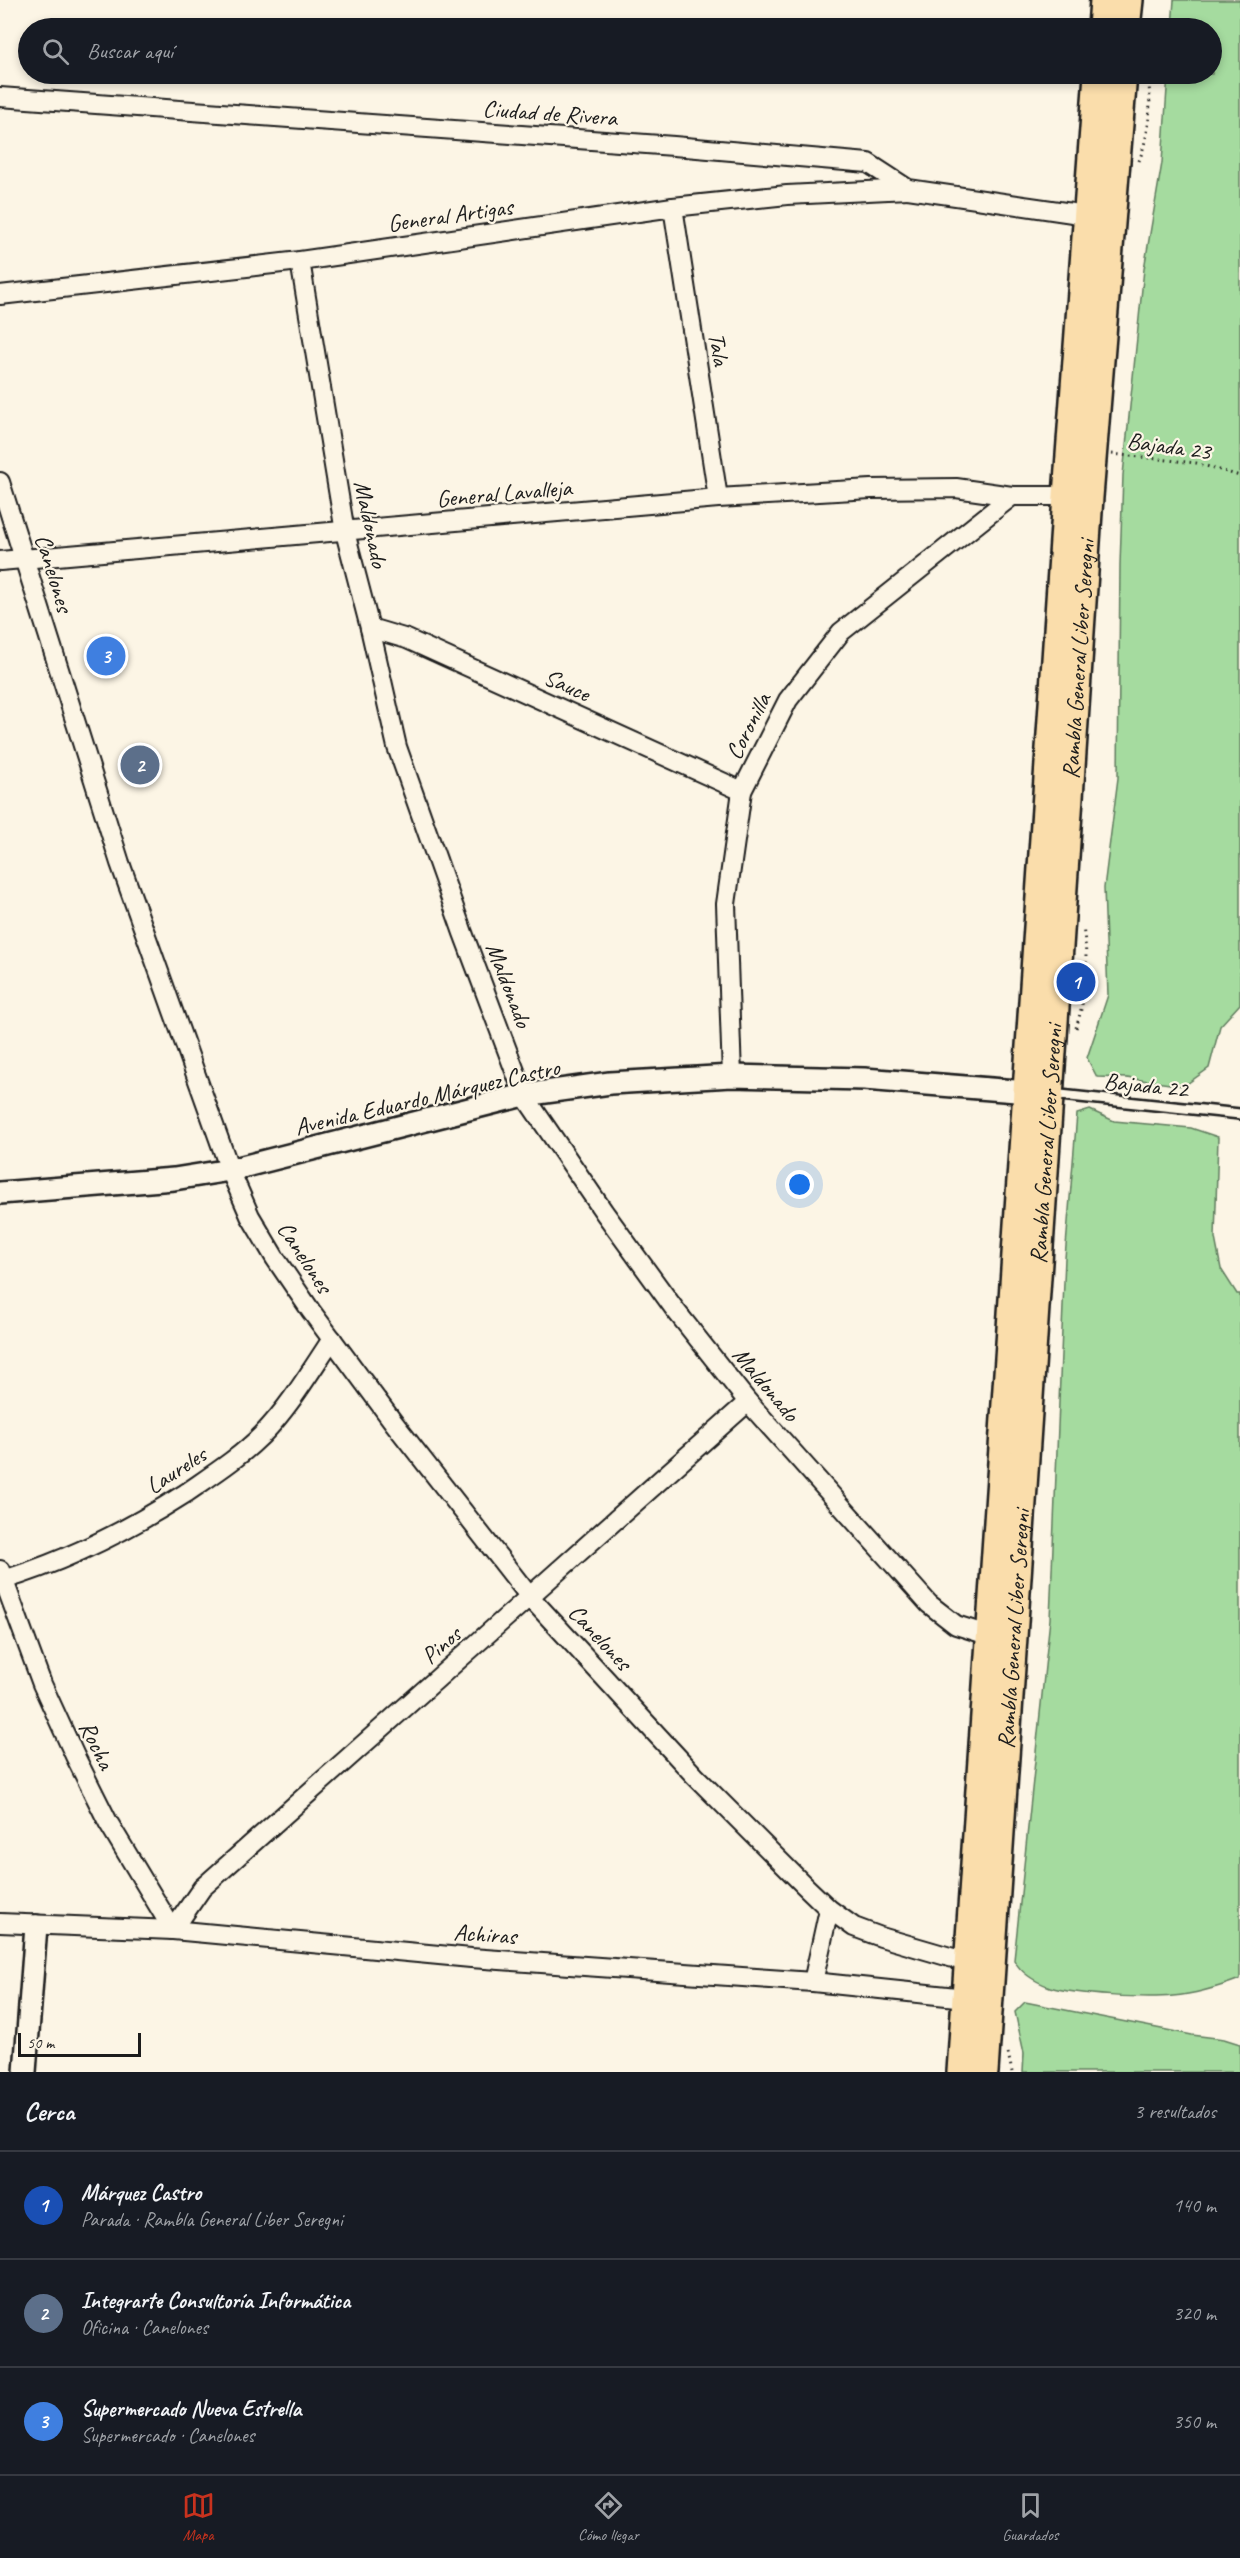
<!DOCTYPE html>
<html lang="es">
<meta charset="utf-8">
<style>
body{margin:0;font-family:Caveat,sans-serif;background:#20242c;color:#f1f3f6}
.scale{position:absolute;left:18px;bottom:15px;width:123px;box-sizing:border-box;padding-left:6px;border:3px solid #1c1c1c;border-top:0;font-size:16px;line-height:21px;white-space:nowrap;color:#1c1c1c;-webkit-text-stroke:4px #fcf5e5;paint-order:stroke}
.you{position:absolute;left:800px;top:1185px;width:21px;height:21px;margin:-15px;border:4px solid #fff;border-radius:50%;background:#1a73e8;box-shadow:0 0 0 9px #1a73e833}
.badge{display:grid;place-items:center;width:39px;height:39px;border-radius:50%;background:#c8321e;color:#fff;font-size:20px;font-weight:700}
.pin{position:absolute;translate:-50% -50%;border:3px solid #fff;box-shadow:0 2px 6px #0006}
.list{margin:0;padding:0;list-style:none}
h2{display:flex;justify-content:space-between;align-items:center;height:78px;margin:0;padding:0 24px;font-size:26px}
h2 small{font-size:20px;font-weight:400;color:#9ea1a6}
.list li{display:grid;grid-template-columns:39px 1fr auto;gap:18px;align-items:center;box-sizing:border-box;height:108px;padding:0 24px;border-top:2px solid #363941}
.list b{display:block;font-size:22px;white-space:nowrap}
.list p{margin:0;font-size:20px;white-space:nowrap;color:#9ea1a6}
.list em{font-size:20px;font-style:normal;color:#9ea1a6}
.icon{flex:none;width:33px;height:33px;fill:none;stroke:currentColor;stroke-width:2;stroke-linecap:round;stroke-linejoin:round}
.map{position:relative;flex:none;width:1240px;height:2072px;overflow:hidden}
.search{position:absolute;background:#171b24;box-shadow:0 3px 9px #0003;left:18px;right:18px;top:18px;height:66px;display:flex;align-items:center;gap:15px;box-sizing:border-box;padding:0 21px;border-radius:33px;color:#9ea1a6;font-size:22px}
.sheet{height:402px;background:#171b24}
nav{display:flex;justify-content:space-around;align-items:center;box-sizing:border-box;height:84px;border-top:2px solid #363941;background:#171b24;font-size:16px;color:#9ea1a6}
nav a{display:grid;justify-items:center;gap:3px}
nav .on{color:#c8321e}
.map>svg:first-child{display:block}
</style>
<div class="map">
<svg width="1240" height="2072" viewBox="0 0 1240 2072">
<rect width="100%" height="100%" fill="#fcf5e5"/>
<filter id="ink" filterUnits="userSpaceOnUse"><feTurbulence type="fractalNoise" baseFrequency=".0167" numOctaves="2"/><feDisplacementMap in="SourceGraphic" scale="12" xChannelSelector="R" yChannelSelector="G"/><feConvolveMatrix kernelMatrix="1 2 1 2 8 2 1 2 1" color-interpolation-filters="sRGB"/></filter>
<g filter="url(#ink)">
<!-- green -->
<g fill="#a5db9f" stroke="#607c5e" stroke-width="1.5">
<path d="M1174 0H1240V1004L1220 1026 1209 1068 1184 1086 1127 1078 1097 1077 1087 1058 1108 995 1104 888 1118 778 1120 565 1123 475 1144 269 1162 163 1168 74H1212V28H1172Z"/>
<path d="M1090 1110 1114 1121 1191 1128 1218 1137 1215 1238 1221 1269 1237 1294H1240V1979C1219 1987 1196 1994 1173 1996 1145 1999 1077 1995 1050 1987 1036 1982 1021 1973 1014 1960L1050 1619 1065 1258 1077 1114Z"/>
<path d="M1025 2002 1192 2035 1224 2039 1240 2044V2072H1023L1024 2053 1015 2012Z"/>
</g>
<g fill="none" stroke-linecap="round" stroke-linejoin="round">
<!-- service casing -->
<g stroke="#1c1c1c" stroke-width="14">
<path id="service" d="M1051 1094 1240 1114"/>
</g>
<!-- minor casing -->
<g stroke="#1c1c1c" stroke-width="22">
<g id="minor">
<path d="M0 97 674 146 868 163 908 189 1086 215"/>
<path d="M673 207 718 498"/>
<path d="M300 261 345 532 370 628 397 747 463 933 524 1095 604 1212 676 1311 748 1402 929 1604 956 1625 991 1636"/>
<path d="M0 295 300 261 673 207 787 195 908 189"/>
<path d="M0 482 120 863 230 1170 250 1216 275 1258 311 1311 394 1423 530 1597 695 1776 804 1885 829 1909 854 1927 881 1937 967 1962"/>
<path d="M0 561 718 498 871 489 956 488 1012 496H1067"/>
<path d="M370 628 407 639 742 791"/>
<path d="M732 1076 726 904 742 791 788 700 841 632 1012 496"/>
<path d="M0 1570 42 1684 75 1756 108 1822 173 1930"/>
<path d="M0 1581C67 1561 127 1531 186 1493 212 1475 239 1458 262 1435 290 1406 310 1372 332 1339"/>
<path d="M0 1923 173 1930 471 1958 813 1982 966 1998"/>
<path d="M173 1930 202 1888 748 1402"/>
<path d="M813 1982 829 1909"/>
</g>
</g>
<!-- tertiary casing -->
<g stroke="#1c1c1c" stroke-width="26">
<g id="tertiary">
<path d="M0 1193 174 1179 230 1170 524 1095 610 1083 732 1076 864 1079 1042 1093"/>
<path d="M25 2072 36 1926"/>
</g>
</g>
<!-- primary casing -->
<g stroke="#1c1c1c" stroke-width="32">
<g id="primary">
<path d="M1102 28 1104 0"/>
<path d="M1126 28 1129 0"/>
<path d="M961 2072 1067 496 1098 74"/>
<path id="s1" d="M984 2072 1089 497 1123 74"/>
</g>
</g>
<!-- path -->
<g stroke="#1c1c1c" stroke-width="3" stroke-dasharray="1.5 4.5" stroke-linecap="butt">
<path d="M1139 161C1149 135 1153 101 1147 74"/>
<path d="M1112 454 1196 463 1240 476"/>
<path d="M1076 1028C1086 996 1089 962 1083 928"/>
<path d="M1008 2053 1012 2072"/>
</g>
<!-- service -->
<use href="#service" stroke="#fcf5e5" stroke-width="9"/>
<!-- minor -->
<use href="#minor" stroke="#fcf5e5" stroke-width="18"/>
<!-- tertiary -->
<use href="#tertiary" stroke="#fcf5e5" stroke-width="21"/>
<!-- primary -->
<use href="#primary" stroke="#faddab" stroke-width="27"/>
</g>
</g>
<g text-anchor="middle" stroke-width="4.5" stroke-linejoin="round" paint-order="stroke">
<!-- street labels -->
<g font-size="24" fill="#1c1c1c" stroke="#fcf5e5">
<text transform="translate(550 113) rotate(4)" y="8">Ciudad de Rivera</text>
<text transform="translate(450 215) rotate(-8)" y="8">General Artigas</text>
<text transform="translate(719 349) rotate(81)" y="8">Tala</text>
<text transform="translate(1169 446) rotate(8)" y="8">Bajada 23</text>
<text transform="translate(504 493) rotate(-5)" y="8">General Lavalleja</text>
<text transform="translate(371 524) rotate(78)" y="8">Maldonado</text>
<text transform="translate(54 573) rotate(73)" y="8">Canelones</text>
<text dy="8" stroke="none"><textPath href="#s1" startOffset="1416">Rambla General Liber Seregni</textPath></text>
<text transform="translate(567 685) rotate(24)" y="8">Sauce</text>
<text transform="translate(748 726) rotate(-63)" y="8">Coronilla</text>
<text transform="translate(509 985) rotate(69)" y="8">Maldonado</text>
<text transform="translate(1146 1085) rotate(6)" y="8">Bajada 22</text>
<text transform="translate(427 1097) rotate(-13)" y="8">Avenida Eduardo Márquez Castro</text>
<text dy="8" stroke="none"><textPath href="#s1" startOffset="930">Rambla General Liber Seregni</textPath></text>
<text transform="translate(305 1257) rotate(57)" y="8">Canelones</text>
<text transform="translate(766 1384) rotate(50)" y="8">Maldonado</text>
<text transform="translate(176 1470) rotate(-33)" y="8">Laureles</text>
<text dy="8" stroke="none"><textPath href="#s1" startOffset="444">Rambla General Liber Seregni</textPath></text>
<text transform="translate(600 1637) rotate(47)" y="8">Canelones</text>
<text transform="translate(441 1645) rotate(-41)" y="8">Pinos</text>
<text transform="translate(97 1745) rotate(64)" y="8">Rocha</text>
<text transform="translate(485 1934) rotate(4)" y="8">Achiras</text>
</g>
</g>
</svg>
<div class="scale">50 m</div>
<div class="you"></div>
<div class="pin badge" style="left:1076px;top:982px;background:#1a4fb4">1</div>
<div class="pin badge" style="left:140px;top:765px;background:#5c6f8a">2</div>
<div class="pin badge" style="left:106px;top:656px;background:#3f7fe0">3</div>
<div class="search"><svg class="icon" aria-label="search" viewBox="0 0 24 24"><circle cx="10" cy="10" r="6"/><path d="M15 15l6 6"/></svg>Buscar aquí</div>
</div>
<section class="sheet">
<h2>Cerca<small>3 resultados</small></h2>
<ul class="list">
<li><span class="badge" style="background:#1a4fb4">1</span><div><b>Márquez Castro</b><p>Parada · Rambla General Liber Seregni</p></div><em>140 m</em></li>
<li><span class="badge" style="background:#5c6f8a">2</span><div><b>Integrarte Consultoría Informática</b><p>Oficina · Canelones</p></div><em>320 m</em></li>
<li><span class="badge" style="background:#3f7fe0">3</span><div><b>Supermercado Nueva Estrella</b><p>Supermercado · Canelones</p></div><em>350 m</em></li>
</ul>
</section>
<nav>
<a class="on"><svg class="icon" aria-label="map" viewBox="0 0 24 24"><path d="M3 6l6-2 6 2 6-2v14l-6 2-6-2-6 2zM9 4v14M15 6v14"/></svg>Mapa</a>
<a><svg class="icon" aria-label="directions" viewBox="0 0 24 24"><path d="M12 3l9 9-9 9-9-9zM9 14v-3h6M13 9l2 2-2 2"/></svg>Cómo llegar</a>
<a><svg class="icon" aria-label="saved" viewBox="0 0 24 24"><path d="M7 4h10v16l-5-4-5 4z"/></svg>Guardados</a>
</nav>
